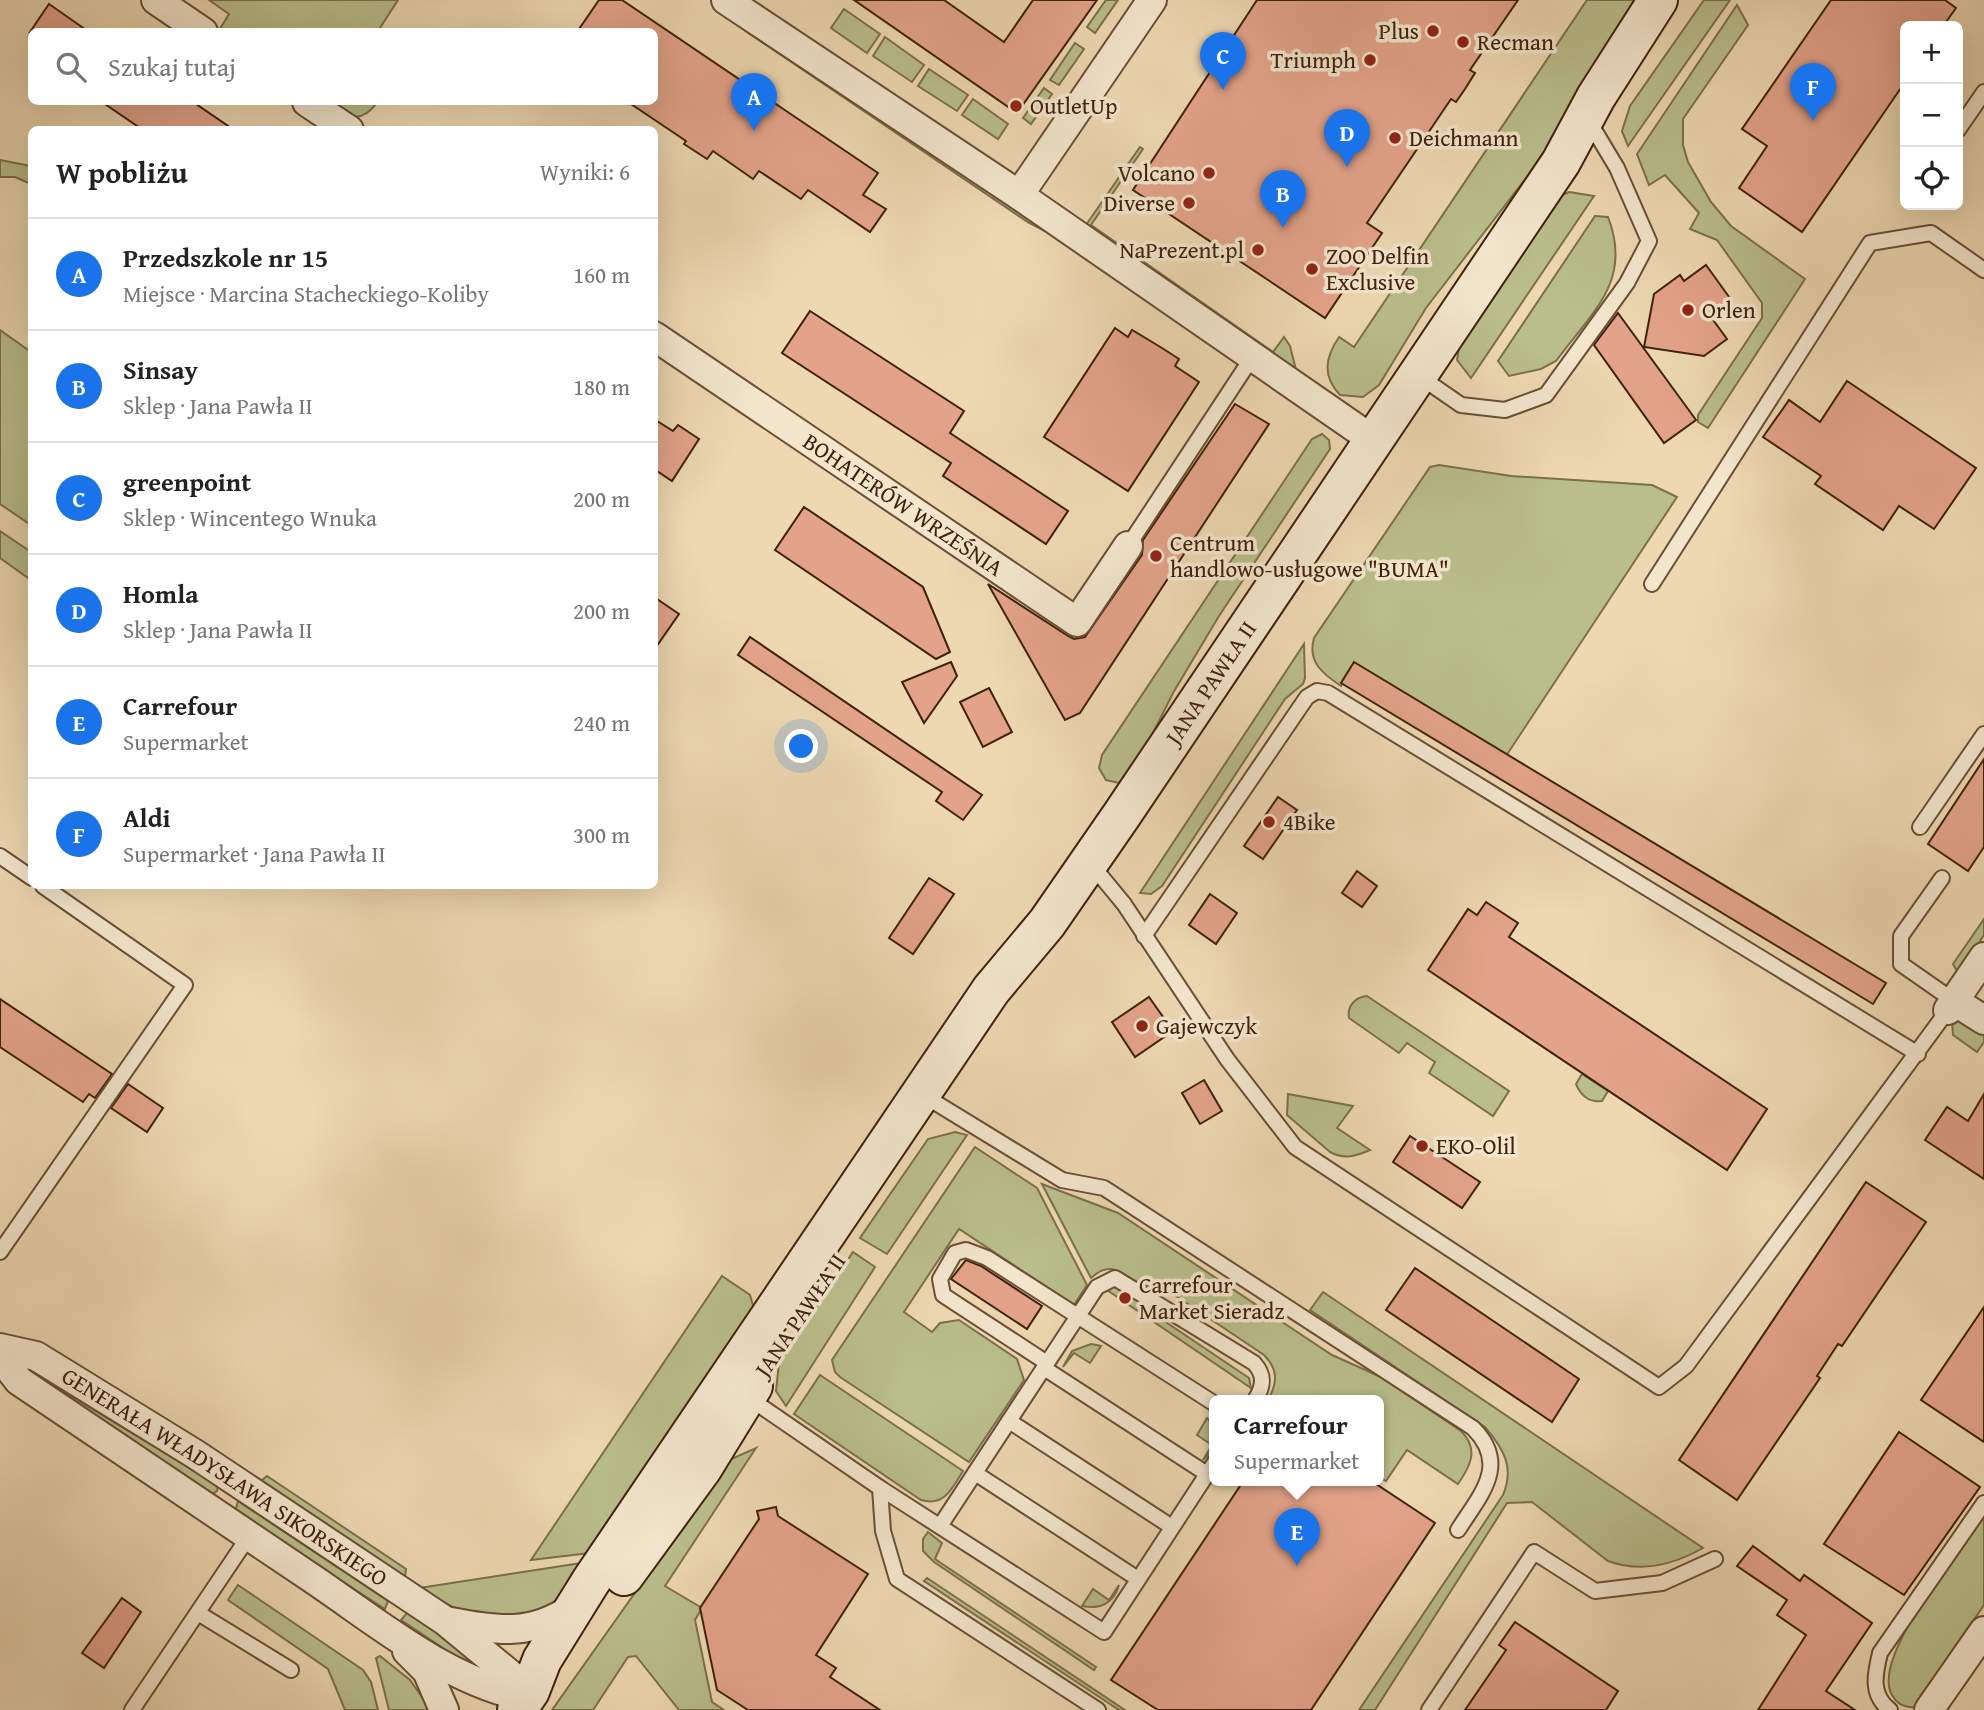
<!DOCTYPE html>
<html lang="pl">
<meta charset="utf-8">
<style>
body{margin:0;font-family:"Gentium Book Plus",serif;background:#f6f6f6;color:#222}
.controls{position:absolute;right:21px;top:21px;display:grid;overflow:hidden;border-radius:10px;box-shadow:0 7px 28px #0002}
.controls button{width:63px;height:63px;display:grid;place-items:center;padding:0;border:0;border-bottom:2px solid #e0e0e0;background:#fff;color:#222;font:35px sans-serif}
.you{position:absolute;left:802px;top:747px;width:24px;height:24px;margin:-18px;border:5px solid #fff;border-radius:50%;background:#1a73e8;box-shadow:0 0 0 10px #1a73e833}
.badge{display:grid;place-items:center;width:46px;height:46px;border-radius:50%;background:#1a73e8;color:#fff;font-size:23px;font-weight:700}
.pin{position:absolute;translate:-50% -58px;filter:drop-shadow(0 2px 4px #0008)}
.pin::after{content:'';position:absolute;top:37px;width:24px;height:21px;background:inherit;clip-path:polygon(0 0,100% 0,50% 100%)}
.popup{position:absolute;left:1209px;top:1395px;width:175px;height:91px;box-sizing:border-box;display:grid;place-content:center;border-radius:10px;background:#fff;filter:drop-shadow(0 2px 5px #0005);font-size:23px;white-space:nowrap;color:#767676}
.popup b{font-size:26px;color:#222}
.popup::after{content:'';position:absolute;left:50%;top:100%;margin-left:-14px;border:14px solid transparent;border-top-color:#fff}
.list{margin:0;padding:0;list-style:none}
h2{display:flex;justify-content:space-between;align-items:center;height:91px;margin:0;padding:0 28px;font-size:30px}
h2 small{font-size:23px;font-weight:400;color:#767676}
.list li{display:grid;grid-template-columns:46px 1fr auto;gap:21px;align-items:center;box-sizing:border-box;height:112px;padding:0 28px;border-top:2px solid #e0e0e0}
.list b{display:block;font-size:26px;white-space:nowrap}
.list p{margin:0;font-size:23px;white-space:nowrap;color:#767676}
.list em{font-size:23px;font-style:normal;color:#767676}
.icon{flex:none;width:38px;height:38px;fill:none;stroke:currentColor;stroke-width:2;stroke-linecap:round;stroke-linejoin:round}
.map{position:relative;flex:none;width:1984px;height:1710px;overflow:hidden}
.search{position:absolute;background:#fff;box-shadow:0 7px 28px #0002;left:28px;top:28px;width:630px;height:77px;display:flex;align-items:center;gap:18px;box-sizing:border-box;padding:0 24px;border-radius:10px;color:#767676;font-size:26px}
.panel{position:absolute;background:#fff;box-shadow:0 7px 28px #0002;left:28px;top:126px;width:630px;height:763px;border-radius:10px}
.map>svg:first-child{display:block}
</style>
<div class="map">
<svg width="1984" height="1710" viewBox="0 0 1984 1710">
<rect width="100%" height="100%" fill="#edd8b2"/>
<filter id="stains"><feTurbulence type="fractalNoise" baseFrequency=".00286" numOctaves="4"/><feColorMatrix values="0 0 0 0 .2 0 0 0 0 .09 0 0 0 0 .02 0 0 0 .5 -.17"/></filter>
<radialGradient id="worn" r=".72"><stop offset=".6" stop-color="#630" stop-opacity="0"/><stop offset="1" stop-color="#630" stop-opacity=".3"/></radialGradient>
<!-- green -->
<g fill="#b9be8b" stroke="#7c704b" stroke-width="2">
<path d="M209 0H398L378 31 218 32 229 14Z"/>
<path d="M1106 0H1118L1095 33 1087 27Z"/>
<path d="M1587 0H1647L1613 54 1526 178 1426 308 1379 385 1363 397 1340 395C1322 376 1325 358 1339 337L1354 347Z"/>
<path d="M1704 0H1730L1628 146 1622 131 1630 106Z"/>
<path d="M1737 5 1748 25 1683 119V145L1688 162 1711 202 1731 226 1805 279 1708 428 1698 422V415L1762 318V303L1717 240 1690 229 1699 213 1665 175 1649 185 1637 154Z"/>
<path d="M844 9 880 34 867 53 831 28Z"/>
<path d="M747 32 777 51 1049 233 1029 223Z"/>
<path d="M885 37 924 65 912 82 873 56Z"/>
<path d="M1075 43 1084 49 1059 85 1050 80Z"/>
<path d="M929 69 968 95 957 111 918 86Z"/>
<path d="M1044 88 1052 94 1031 124 1023 118Z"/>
<path d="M973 99 1008 124 998 139 962 115Z"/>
<path d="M340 102H375L376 104C363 121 351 119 335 110Z"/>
<path d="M1140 147 1143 149 1091 225 1273 352 1284 337 1290 346 1296 370 1039 194 1086 225Z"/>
<path d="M0 160 31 166V184L15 177H0Z"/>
<path d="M1569 192 1594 196 1471 378 1457 360 1460 342 1558 197Z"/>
<path d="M1595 216 1608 217C1633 281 1592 312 1556 361L1541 369 1509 376 1498 361Z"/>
<path d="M0 330 31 352V525L0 504Z"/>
<path d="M1322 434 1329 440 1330 449 1219 616 1173 693 1130 779 1119 783 1106 780 1099 768 1102 755 1312 439Z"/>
<path d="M1439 465 1511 476 1652 485 1677 497 1506 756 1353 666 1341 686C1323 674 1307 662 1314 638L1430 467Z"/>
<path d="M0 531 31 552V580L0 558Z"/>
<path d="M1304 644 1305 678 1303 684 1285 699 1162 886 1151 894 1140 893Z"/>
<path d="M1984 919V935L1962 968 1957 971 1953 964Z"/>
<path d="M1367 996 1509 1091 1493 1116 1429 1073 1435 1062 1407 1043 1399 1053 1349 1018C1347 1006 1355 997 1367 996Z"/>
<path d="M1960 1019 1984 1032V1042L1977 1052 1953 1035 1952 1021Z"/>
<path d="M1582 1074 1608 1091 1602 1101C1590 1103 1581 1096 1576 1084Z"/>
<path d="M1288 1094 1353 1106 1337 1128 1370 1150C1356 1156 1345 1160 1330 1152L1287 1115Z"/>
<path d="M955 1132 967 1135 887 1254 860 1238 928 1139Z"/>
<path d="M975 1147 1037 1188 1087 1285 1074 1305 959 1229 904 1312 932 1332 940 1323 959 1320 1017 1359 1024 1380 969 1462 840 1377 835 1372 832 1360Z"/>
<path d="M1042 1184 1118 1213 1332 1355 1381 1377 1461 1431C1479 1449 1471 1465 1458 1484L1407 1450 1386 1481 1379 1477V1400H1268C1278 1382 1278 1369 1264 1355L1164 1288C1159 1287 1152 1288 1147 1286 1124 1280 1115 1256 1091 1278Z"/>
<path d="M853 1252 875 1267 786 1406 776 1391 779 1363Z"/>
<path d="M722 1276 750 1295 755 1312 598 1552 531 1560Z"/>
<path d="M1113 1286C1125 1287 1135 1296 1142 1306L1249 1378 1251 1388 1107 1290Z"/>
<path d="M1323 1292 1703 1548C1673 1565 1641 1573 1608 1561L1532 1502 1507 1503 1375 1710H1359L1503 1495C1515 1467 1503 1448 1485 1427L1310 1310Z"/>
<path d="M1091 1344 1101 1346 1090 1363 1074 1353 1063 1367 1072 1351Z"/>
<path d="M28 1370 194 1471 218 1486 217 1491 210 1496Z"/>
<path d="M820 1375 963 1471C952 1488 945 1507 921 1500L794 1414Z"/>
<path d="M1207 1418C1221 1431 1215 1450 1203 1460L1212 1445 1197 1435Z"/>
<path d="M756 1448 665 1586 702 1608 695 1620 712 1702 724 1710H679L636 1656 628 1657 593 1710H552L729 1460Z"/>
<path d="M267 1476 406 1569 405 1578 261 1481Z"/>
<path d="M238 1501 388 1601 385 1609 235 1512Z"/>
<path d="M1984 1517V1605L1914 1707C1904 1708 1897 1704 1892 1695 1870 1658 1961 1549 1984 1517Z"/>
<path d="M928 1532 942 1543 935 1559 1096 1667 1094 1670 934 1562 923 1551V1539Z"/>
<path d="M588 1562 585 1576 544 1612 512 1619 460 1611 419 1588Z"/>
<path d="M927 1578 1125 1710H1119L924 1581Z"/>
<path d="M238 1585 363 1670 371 1682 378 1710H345L328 1669 228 1600Z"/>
<path d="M1119 1585C1114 1603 1100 1610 1082 1606L1093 1589 1109 1600Z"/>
<path d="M407 1613 480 1662 483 1665 476 1670 401 1620Z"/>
<path d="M380 1656 410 1680 431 1710H389L376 1658Z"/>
</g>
<!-- building -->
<g fill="#e3a38a" stroke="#3f210b" stroke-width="2">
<path d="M599 0H622L878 173 863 195 886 209 870 232 808 190 801 199 759 171 753 179 713 151 707 159 684 144 686 141 628 102H654V32H577Z"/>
<path d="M854 0H944L1004 42 1033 0H1097L1017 113Z"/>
<path d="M1257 0H1518L1470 70 1475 73 1465 89 1456 102 1451 99 1367 223 1382 233 1325 318 1133 190Z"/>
<path d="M1831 0H1945L1956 8 1943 26H1905V82L1802 232 1739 188 1767 146 1742 129Z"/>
<path d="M49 4 89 32H30Z"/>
<path d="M102 102H193L234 130H143Z"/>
<path d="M1706 265 1732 301 1711 317 1727 339 1704 356 1644 347 1654 294 1680 275 1684 281Z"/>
<path d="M810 311 964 411 950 433 1068 511 1046 544 943 476 951 463 782 353Z"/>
<path d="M1618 313 1696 420 1664 443 1594 345Z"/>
<path d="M1115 328 1128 337 1132 330 1162 348 1179 359 1175 366 1199 382 1128 491 1044 437Z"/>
<path d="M1847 381 1976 468 1934 529 1899 506 1883 530 1815 484 1821 476 1763 437 1789 400 1820 422Z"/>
<path d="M1235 404 1269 424 1080 713 1065 720 988 584 1068 636 1074 639 1085 637 1142 555 1143 540Z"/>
<path d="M654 419 673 431 678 425 699 439 672 481 654 469Z"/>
<path d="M804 507 923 587 950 652 936 659 775 550Z"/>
<path d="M654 597 679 614 654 650Z"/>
<path d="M750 637 982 795 963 820 936 801 942 792 738 655Z"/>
<path d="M951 662 957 676 924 723 902 682Z"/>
<path d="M1354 662 1886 983 1873 1004 1341 683Z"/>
<path d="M989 688 1012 732 983 747 960 702Z"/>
<path d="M1984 759V847L1968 871 1928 844Z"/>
<path d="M1278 797 1297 810 1263 859 1244 846Z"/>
<path d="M1357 871 1377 886 1362 907 1342 893Z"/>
<path d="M929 878 954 894 913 954 889 938Z"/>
<path d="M1210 894 1237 913 1216 944 1189 925Z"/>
<path d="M1486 902 1518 923 1509 937 1767 1109 1727 1170 1428 970 1468 909 1477 915Z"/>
<path d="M1149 997 1173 1031 1135 1057 1112 1022Z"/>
<path d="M0 999 112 1074 95 1098 89 1094 83 1102 0 1047Z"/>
<path d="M1204 1080 1222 1111 1200 1124 1182 1093Z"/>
<path d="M128 1084 163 1108 147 1132 111 1108Z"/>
<path d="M1984 1094V1179L1925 1140 1947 1107 1968 1121Z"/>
<path d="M1410 1136 1480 1182 1462 1208 1393 1162Z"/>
<path d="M1866 1182 1926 1222 1842 1346 1838 1344 1817 1376 1820 1378 1737 1500 1679 1460Z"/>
<path d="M966 1260 981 1266 1042 1306 1027 1329 951 1279Z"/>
<path d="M1415 1268 1579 1379 1552 1422 1386 1310Z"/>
<path d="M1984 1307V1442L1921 1400Z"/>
<path d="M1899 1432 1980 1487 1904 1595 1824 1544Z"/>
<path d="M1244 1480H1370L1435 1523 1311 1710H1158L1111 1680Z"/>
<path d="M776 1507 778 1516 868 1574 816 1655 836 1668 830 1677 880 1710H748L717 1690 700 1608 759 1519 757 1511Z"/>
<path d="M1753 1546 1800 1581 1804 1575 1872 1623 1826 1691 1855 1710H1758L1806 1635 1777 1615 1787 1600 1737 1566Z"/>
<path d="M122 1598 141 1612 104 1668 82 1653Z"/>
<path d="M1515 1622 1618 1691 1606 1710H1465L1506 1650 1499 1645Z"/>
</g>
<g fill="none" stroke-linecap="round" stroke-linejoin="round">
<!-- lane casing -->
<g stroke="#6a4f35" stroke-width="18">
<g id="lane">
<path d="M1958 130 1984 92"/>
<path d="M1419 376 1461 405 1505 410 1546 395 1627 283 1649 241 1617 168 1593 128"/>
<path d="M1128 546 1253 356"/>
<path d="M1652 584 1870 243 1931 233 1984 270"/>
<path d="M1920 827 1984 734"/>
<path d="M0 856 32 878"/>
<path d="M1091 864 1124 904 1227 1059 1295 1147 1659 1387 1686 1366 1948 1010"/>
<path d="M1942 878 1901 936V964L1954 1001"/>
<path d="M1144 936 1307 697 1317 691 1328 693 1918 1054"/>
<path d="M923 1095 1062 1180 1104 1188 1473 1428C1510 1465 1480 1495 1458 1530"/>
<path d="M0 1252 185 985 43 886"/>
<path d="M1047 1363 943 1295 940 1279 955 1253 966 1250 987 1258 1215 1404"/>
<path d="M1044 1368 1207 1474"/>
<path d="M749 1398 880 1488 883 1531 897 1579 1098 1710"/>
<path d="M1009 1421 1172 1527"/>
<path d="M975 1473 1138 1579"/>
<path d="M880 1488 1104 1632 1215 1462"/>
<path d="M940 1526 1097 1287 1115 1278 1254 1363C1265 1375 1264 1386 1255 1400"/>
<path d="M198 1613 291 1670"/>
<path d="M132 1710 249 1536"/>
<path d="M1429 1710 1534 1552 1595 1591 1662 1583 1715 1559"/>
<path d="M1890 1710C1870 1695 1875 1674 1880 1653L1984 1503"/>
</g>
</g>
<!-- street casing -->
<g stroke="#6a4f35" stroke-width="32">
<g id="street">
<path d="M156 0 203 32"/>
<path d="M726 0 1019 195 1373 440"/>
<path d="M307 102 349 130"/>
<path d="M1019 195 1152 0"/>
<path id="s1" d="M654 336 1077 622 1128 546"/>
<path d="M1954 1001 1984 1020"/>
<path d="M1948 1010 1984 957"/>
<path id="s2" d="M0 1348 36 1356 195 1454 444 1620 512 1676 525 1697"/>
<path d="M0 1357 19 1381C116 1446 213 1512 310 1577 377 1622 445 1680 525 1697"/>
<path d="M451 1622C496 1631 533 1636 572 1608"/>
<path d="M407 1651 427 1671 444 1710"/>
<path d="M1929 1710 1984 1631"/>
</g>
</g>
<!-- secondary casing -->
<g stroke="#3f210b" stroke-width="42">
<g id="secondary">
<path d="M624 1576 702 1469 753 1386"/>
<path id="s3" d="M517 1710 530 1691 542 1660 591 1581 991 990 1047 923 1121 816 1561 162 1596 97 1658 0"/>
</g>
</g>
<!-- lane -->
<use href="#lane" stroke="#f3e6cd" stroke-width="14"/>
<!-- street -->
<use href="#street" stroke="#f3e6cd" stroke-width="28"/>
<!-- secondary -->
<use href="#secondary" stroke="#f3e6cd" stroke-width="38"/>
</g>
<!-- markers -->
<g fill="#8f2418" stroke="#f3e6cd" stroke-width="2.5">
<circle cx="1433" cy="31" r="7"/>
<circle cx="1463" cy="42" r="7"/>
<circle cx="1370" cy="60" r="7"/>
<circle cx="1016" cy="106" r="7"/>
<circle cx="1395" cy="138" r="7"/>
<circle cx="1209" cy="173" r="7"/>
<circle cx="1189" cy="203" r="7"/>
<circle cx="1258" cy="250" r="7"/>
<circle cx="1312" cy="269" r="7"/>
<circle cx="1688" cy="310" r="7"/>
<circle cx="1156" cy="556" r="7"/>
<circle cx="1269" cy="822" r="7"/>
<circle cx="1142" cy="1026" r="7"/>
<circle cx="1422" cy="1146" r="7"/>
<circle cx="1125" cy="1298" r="7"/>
</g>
<g text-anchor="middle" stroke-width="7" stroke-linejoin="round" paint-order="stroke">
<!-- poi labels -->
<g font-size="23" fill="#3f210b" stroke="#f3e6cd" text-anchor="start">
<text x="1419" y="39" text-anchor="end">Plus</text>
<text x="1477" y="50">Recman</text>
<text x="1356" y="68" text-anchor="end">Triumph</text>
<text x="1030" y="114">OutletUp</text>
<text x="1409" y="146">Deichmann</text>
<text x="1195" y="181" text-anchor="end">Volcano</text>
<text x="1175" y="211" text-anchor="end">Diverse</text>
<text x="1244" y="258" text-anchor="end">NaPrezent.pl</text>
<text x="1326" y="264">ZOO Delfin<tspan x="1326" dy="26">Exclusive</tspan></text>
<text x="1702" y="318">Orlen</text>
<text x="1170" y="551">Centrum<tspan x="1170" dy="26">handlowo-usługowe "BUMA"</tspan></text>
<text x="1283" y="830">4Bike</text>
<text x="1156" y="1034">Gajewczyk</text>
<text x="1436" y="1154">EKO-Olil</text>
<text x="1139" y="1293">Carrefour<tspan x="1139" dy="26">Market Sieradz</tspan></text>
</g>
<!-- street labels -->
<g font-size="23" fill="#3f210b" stroke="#f3e6cd">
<text dy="8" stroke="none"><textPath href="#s1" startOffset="301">BOHATERÓW WRZEŚNIA</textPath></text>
<text dy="8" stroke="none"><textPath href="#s3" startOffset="1241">JANA PAWŁA II</textPath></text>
<text transform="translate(800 1315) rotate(-56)" y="8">JANA PAWŁA II</text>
<text dy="8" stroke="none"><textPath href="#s2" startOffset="261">GENERAŁA WŁADYSŁAWA SIKORSKIEGO</textPath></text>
</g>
</g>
<rect width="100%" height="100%" filter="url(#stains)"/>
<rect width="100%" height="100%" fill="url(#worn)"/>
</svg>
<div class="controls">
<button>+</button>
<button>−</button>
<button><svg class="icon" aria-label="locate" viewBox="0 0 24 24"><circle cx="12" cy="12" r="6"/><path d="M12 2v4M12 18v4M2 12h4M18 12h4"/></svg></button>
</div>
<div class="you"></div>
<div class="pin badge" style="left:754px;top:131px">A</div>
<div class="pin badge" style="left:1283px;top:228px">B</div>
<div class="pin badge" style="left:1223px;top:90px">C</div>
<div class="pin badge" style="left:1347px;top:167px">D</div>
<div class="pin badge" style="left:1297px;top:1566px">E</div>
<div class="popup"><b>Carrefour</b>Supermarket</div>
<div class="pin badge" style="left:1813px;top:121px">F</div>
<div class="search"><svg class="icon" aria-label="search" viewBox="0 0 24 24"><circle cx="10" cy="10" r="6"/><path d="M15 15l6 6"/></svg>Szukaj tutaj</div>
<section class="panel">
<h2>W pobliżu<small>Wyniki: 6</small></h2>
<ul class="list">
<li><span class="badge">A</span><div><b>Przedszkole nr 15</b><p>Miejsce · Marcina Stacheckiego-Koliby</p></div><em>160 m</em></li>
<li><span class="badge">B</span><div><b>Sinsay</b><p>Sklep · Jana Pawła II</p></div><em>180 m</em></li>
<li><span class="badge">C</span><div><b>greenpoint</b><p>Sklep · Wincentego Wnuka</p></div><em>200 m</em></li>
<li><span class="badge">D</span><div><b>Homla</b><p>Sklep · Jana Pawła II</p></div><em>200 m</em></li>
<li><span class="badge">E</span><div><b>Carrefour</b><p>Supermarket</p></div><em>240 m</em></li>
<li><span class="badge">F</span><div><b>Aldi</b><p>Supermarket · Jana Pawła II</p></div><em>300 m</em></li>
</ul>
</section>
</div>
